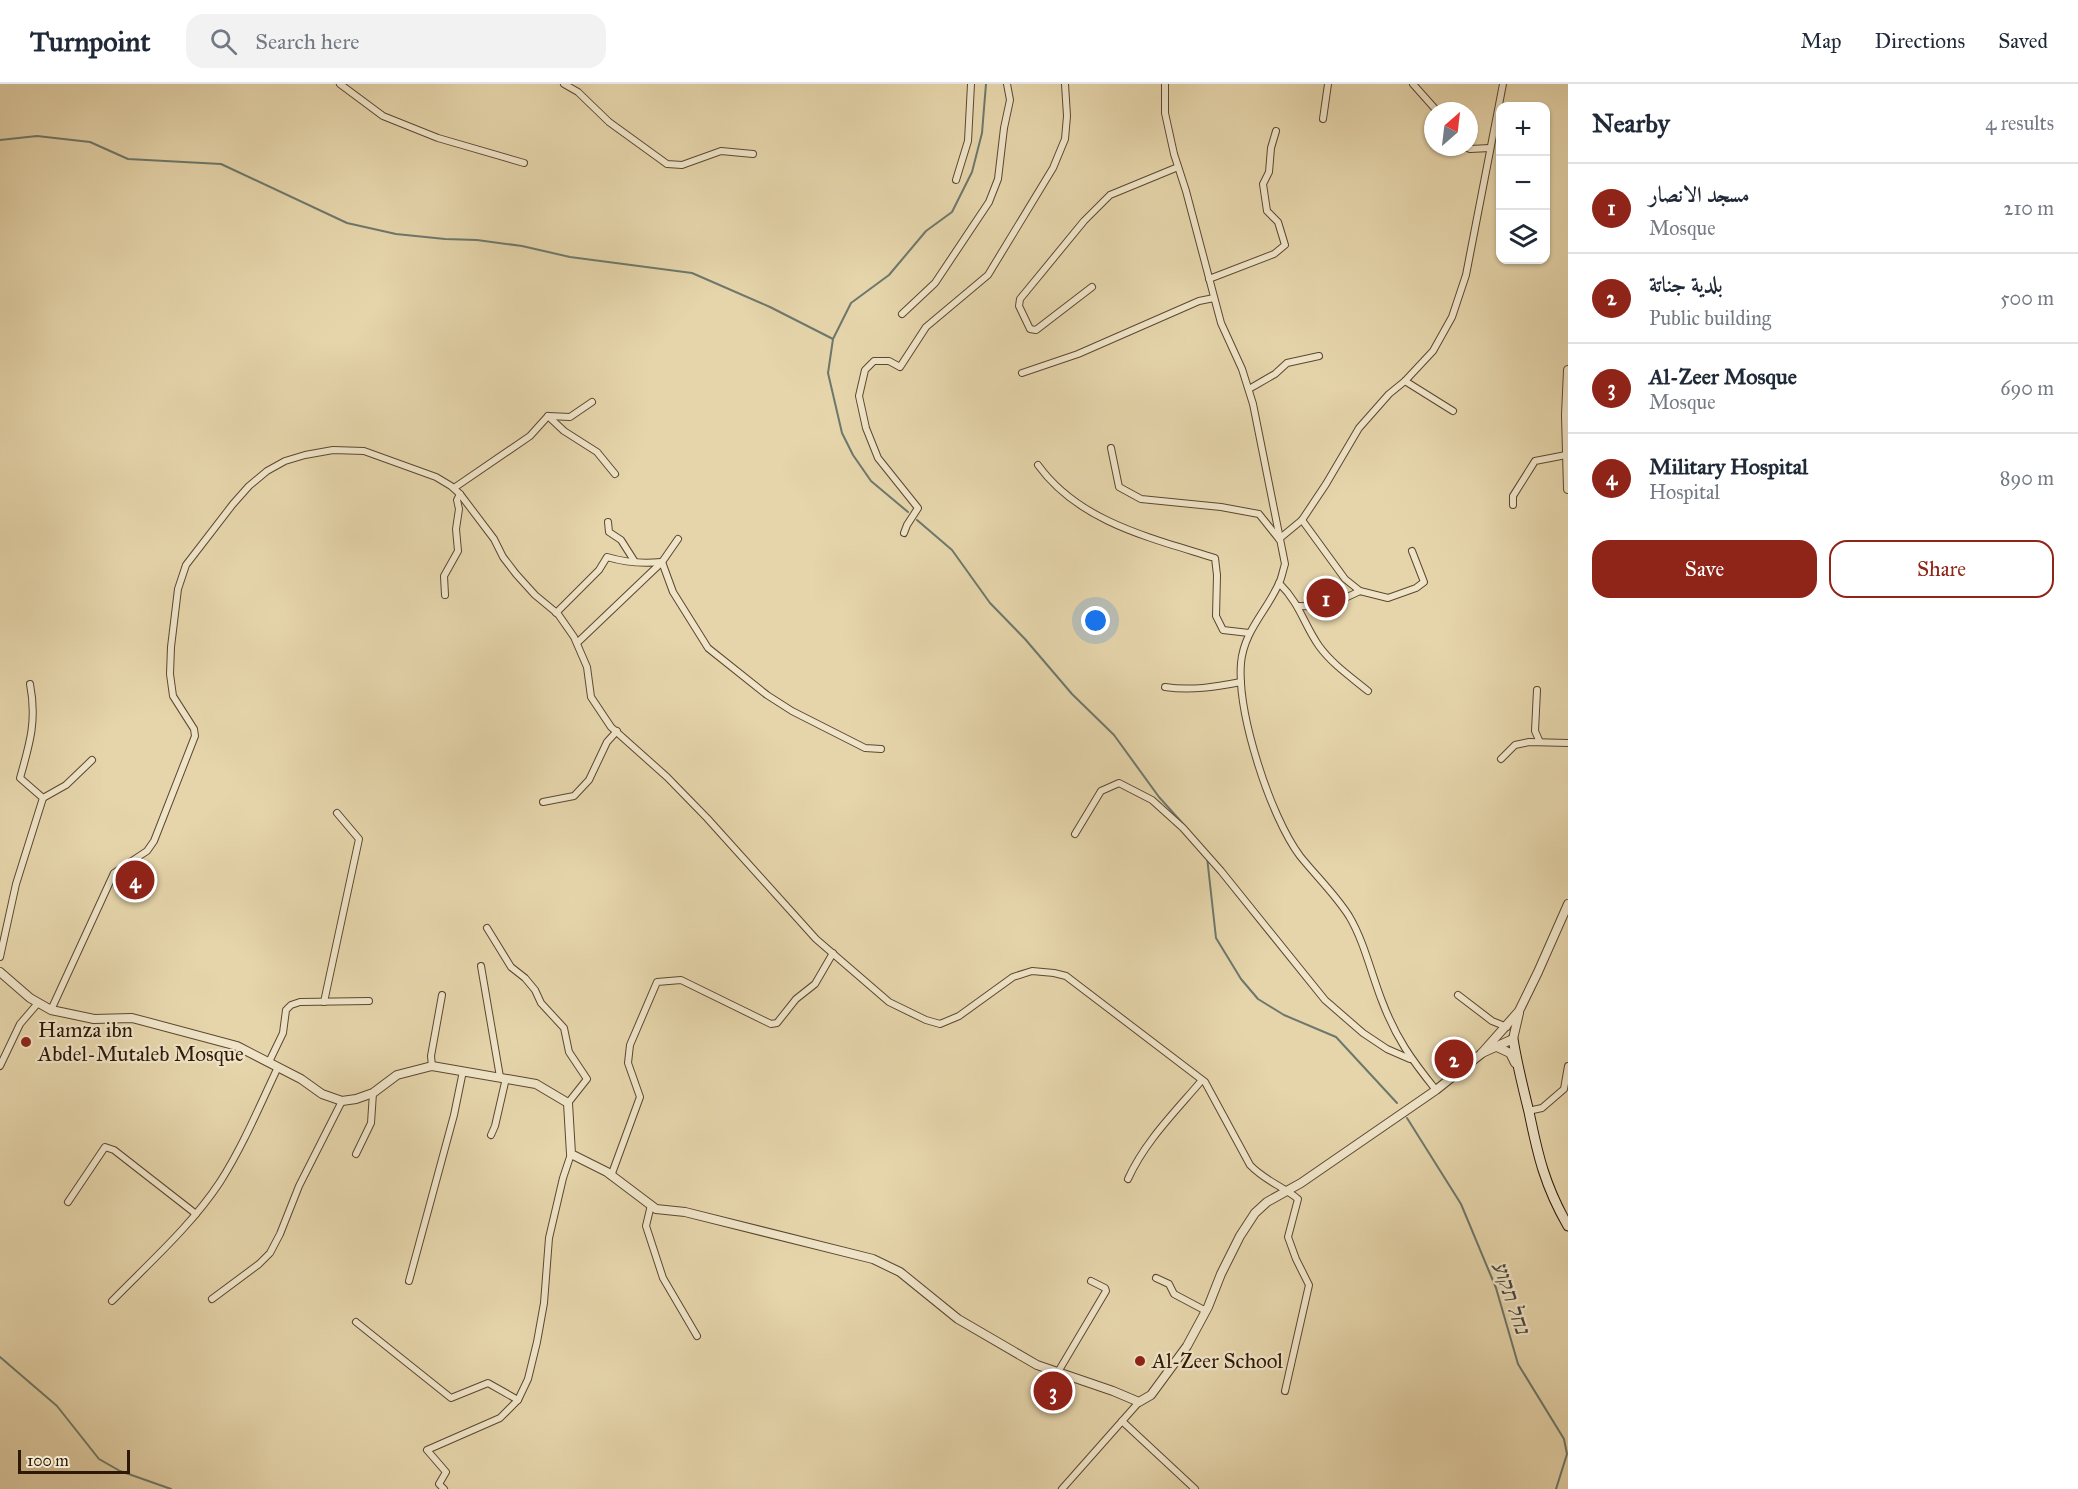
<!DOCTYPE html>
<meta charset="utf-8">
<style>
body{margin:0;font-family:"IM FELL Great Primer",Amiri,"Frank Ruhl Libre",serif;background:#f2f2f3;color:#1f2937}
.controls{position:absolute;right:18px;top:18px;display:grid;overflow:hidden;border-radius:12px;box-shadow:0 2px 4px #0004}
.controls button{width:54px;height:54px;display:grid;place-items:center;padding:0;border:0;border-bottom:2px solid #e0e1e3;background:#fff;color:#1f2937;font:30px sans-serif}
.compass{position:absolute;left:1424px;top:18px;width:54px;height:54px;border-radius:50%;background:#fff;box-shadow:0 2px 4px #0004;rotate:28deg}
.scale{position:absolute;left:18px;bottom:15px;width:112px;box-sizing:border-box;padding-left:6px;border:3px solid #2e1807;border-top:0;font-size:16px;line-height:21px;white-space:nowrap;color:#2e1807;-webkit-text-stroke:4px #efe4c8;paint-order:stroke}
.you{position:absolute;left:1096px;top:537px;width:21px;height:21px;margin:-15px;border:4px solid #fff;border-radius:50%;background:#1a73e8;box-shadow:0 0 0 9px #1a73e833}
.badge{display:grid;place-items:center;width:39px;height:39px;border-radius:50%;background:#8f2418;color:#fff;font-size:20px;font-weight:700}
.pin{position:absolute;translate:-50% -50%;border:3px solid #fff;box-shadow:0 2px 6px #0006}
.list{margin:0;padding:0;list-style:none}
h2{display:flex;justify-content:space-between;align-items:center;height:78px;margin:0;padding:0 24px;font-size:26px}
h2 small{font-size:20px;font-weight:400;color:#747a83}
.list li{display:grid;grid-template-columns:39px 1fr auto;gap:18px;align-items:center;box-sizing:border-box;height:90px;padding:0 24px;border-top:2px solid #e0e1e3}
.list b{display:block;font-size:22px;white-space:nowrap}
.list p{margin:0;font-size:20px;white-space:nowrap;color:#747a83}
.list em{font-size:20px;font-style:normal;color:#747a83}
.actions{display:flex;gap:12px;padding:18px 24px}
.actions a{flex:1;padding:14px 0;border:2px solid #8f2418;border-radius:18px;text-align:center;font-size:21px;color:#8f2418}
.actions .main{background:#8f2418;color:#fff}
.icon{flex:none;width:33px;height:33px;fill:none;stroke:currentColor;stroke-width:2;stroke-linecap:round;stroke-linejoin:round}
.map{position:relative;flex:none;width:1568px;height:1405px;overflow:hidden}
header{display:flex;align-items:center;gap:36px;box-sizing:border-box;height:84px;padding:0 30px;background:#fff;border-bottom:2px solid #e0e1e3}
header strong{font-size:28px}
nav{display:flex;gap:33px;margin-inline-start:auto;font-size:21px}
.search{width:420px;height:54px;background:#f2f2f3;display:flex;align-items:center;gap:15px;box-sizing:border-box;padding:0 21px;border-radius:18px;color:#747a83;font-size:22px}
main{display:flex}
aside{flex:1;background:#fff}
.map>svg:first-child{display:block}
</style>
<header>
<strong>Turnpoint</strong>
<div class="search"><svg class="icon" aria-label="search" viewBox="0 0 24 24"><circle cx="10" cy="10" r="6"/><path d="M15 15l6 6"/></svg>Search here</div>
<nav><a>Map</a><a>Directions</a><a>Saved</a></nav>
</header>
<main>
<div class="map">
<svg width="1568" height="1405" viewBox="0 0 1568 1405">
<rect width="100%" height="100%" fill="#e6d5ab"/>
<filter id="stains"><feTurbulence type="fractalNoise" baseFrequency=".00333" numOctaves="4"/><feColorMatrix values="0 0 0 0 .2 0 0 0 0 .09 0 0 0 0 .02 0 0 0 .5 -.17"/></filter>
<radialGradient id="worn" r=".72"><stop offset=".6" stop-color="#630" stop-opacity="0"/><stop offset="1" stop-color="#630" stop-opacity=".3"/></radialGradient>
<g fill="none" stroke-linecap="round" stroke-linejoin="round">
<!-- stream -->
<g stroke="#6d786c" stroke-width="2">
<path d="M0 56 37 52 90 58 128 75 221 80 347 139 396 150 445 155 477 156 522 162 570 173 692 189 770 223 833 255"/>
<path d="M908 428 871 397 853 371 842 349 828 289 833 255 851 219 889 191 926 147 952 128 972 88 982 49 986 0"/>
<path d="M917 436 952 466 990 519 1025 555 1072 610 1114 651 1159 713 1185 742"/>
<path d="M1207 773 1216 854 1241 895 1258 915 1284 931 1336 953 1397 1019"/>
<path d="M1407 1034 1461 1120 1496 1204 1518 1280 1564 1355 1567 1370 1556 1405"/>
<path d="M0 1273 57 1322 99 1375 120 1387 171 1405"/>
</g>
<!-- minor casing -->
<g stroke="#5c4730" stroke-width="8">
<g id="minor">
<path d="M340 0 383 32 438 54 524 79"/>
<path d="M564 0 578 8 609 38 667 80 682 81 721 67 753 70"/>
<path d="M1165 0V29L1174 70 1186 107 1221 239 1242 285 1253 320 1285 480C1283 486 1282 492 1280 497 1268 526 1244 546 1241 579 1237 629 1270 732 1300 772 1316 792 1335 810 1349 832 1364 857 1371 889 1382 917 1396 954 1411 975 1436 1006"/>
<path d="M1413 0 1437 27"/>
<path d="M1323 35 1328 0"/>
<path d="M1465 63 1470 65 1490 64"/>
<path d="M956 96 968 57 971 0"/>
<path d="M1209 195 1274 170 1285 161 1278 138 1267 127 1263 100 1269 88 1271 64 1276 47"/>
<path d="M1092 203 1036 246 1030 245 1019 222 1020 215 1084 137 1110 111 1178 83"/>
<path d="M902 230 935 199 989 118 998 95 1004 44 1010 16 1007 0"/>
<path d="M1022 289 1078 270 1199 217 1214 214"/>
<path d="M1405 297 1453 327"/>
<path d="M1249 305 1275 290 1287 279 1319 272"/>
<path d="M548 332 570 333 592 318"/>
<path d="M1111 364 1119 403 1141 415 1221 423 1259 430 1279 455"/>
<path d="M1038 381C1079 438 1151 454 1215 474L1217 491 1216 532 1223 546 1249 549"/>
<path d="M454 404 530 352 548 332 564 347 597 368 615 390"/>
<path d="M1513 421V412L1535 377 1566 371"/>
<path d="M1302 436 1345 495 1360 507"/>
<path d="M608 438 609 448 621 456 635 478"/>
<path d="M904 449 907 441 918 424 878 374 866 344 859 312 865 286 874 277H889L900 283 926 243 988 191 1053 84 1065 55 1067 32 1065 0"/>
<path d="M1279 455 1302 436 1326 400 1359 344 1389 310 1405 297 1433 267 1452 233 1466 191 1503 0"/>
<path d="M662 478 673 508 708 564 767 611 792 627 865 664 881 665"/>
<path d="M1279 499C1301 521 1303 539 1319 562 1332 580 1351 593 1368 607"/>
<path d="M445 511 444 492 458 467 456 445 459 425 457 416 460 410"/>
<path d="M1299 522 1326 523 1360 507 1388 514 1416 504 1424 498 1412 467"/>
<path d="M556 529 599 486 607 473C624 478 643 480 661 478"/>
<path d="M577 559 662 478 678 455"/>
<path d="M1165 603C1191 607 1215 603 1241 598"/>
<path d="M1537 606 1535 647 1539 656"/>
<path d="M1501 675 1515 661 1529 658 1568 659"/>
<path d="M43 714 66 701 92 676"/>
<path d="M543 718 574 712 589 696 607 658 617 647"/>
<path d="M1075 750 1101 707 1119 699 1152 716 1183 744 1221 787 1325 916 1363 949 1387 965 1410 975"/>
<path d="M487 844 511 883 525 894 535 906 541 919 564 944 569 968 587 995 568 1019"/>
<path d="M0 873 16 800 43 714 20 694C30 659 37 636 30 600"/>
<path d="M481 882 500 993"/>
<path d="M1458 911 1492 937 1507 943"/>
<path d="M324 918 359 755 337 729"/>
<path d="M51 926 114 789 147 767 154 757 195 652 194 645 173 612 170 590 171 563 178 505 186 481 233 420 249 402 267 387 285 377 305 371 333 366 364 367 436 393 451 402 460 410 494 455 503 473 516 490 535 511 558 530 574 553 587 583 591 613 611 643 667 693 707 734 816 855 889 918 926 936 940 940 959 932 1013 893 1032 887 1054 889 1066 892 1205 998 1250 1081C1264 1096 1282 1102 1298 1115L1288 1153 1296 1175 1309 1201 1285 1307"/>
<path d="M269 978 283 949 286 926 291 921 300 918 369 917"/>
<path d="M0 982 20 940 38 919"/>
<path d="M432 982 431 972 442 911"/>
<path d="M1528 1027 1542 1024 1564 1005 1568 982"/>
<path d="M491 1051 495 1042 506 994"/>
<path d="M356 1070 371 1039 373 1009"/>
<path d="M611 1092 640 1013 628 979 630 961 657 898 681 896 771 940 777 939 796 915 815 900 833 869"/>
<path d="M1128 1095C1145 1057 1176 1027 1202 996"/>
<path d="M68 1118 105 1063 114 1066 196 1130"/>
<path d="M651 1121 646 1142 663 1194 697 1252"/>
<path d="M1156 1194 1169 1200 1174 1210 1206 1227"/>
<path d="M409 1197 454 1031 463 987"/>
<path d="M212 1215 259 1180 270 1169 280 1150 299 1102 342 1017"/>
<path d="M112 1217C149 1179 191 1142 220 1098 243 1062 260 1021 278 983"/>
<path d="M356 1238 451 1314 488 1299 518 1316"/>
<path d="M1058 1288 1106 1207 1105 1204 1091 1197"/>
<path d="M1122 1337 1195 1405"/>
<path d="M444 1405 439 1400 446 1388 427 1366 500 1334 518 1316 528 1295 537 1258 544 1219 549 1154 563 1094 571 1070"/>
<path d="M1062 1405 1139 1318"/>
</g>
</g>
<!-- tertiary casing -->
<g stroke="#5c4730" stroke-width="10">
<g id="tertiary">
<path d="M1568 286 1566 331 1568 405"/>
<path d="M0 888 30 914 51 926 94 935 132 934 237 962 301 995 322 1010 342 1017 356 1015 373 1009 397 991 432 982 536 1000 568 1019 571 1070 607 1088 656 1125 685 1128 873 1175 900 1188 958 1235 1037 1281 1113 1307 1139 1318 1151 1311 1187 1262 1208 1223 1221 1190 1240 1152 1255 1129 1267 1118 1301 1099 1436 1006 1481 970 1519 927 1538 888 1568 820"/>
<path d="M1513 955 1519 929"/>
<path d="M1497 963 1510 969 1515 979"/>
<path d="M1482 969 1513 955"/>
</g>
</g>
<!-- secondary casing -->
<g stroke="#2e1807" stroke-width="11">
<path id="secondary" d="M1513 955C1517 980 1523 1004 1529 1028 1538 1072 1545 1102 1568 1142"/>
</g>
<!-- minor -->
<use href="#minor" stroke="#efe4c8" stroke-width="6"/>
<!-- tertiary -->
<use href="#tertiary" stroke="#efe4c8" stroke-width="8"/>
<!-- secondary -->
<use href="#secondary" stroke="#efe4c8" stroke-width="9"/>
</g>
<!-- markers -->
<g fill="#8f2418" stroke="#efe4c8" stroke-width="2">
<circle cx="26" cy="958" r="6"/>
<circle cx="1140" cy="1277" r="6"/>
</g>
<g text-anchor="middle" stroke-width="4.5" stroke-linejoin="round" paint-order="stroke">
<!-- poi labels -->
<g font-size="21" fill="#2e1807" stroke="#efe4c8" text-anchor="start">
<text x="38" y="953">Hamza ibn<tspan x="38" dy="24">Abdel-Mutaleb Mosque</tspan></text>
<text x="1152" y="1284">Al-Zeer School</text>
</g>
<!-- water labels -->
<g font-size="22" font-style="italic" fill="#4e483a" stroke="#efe4c8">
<text transform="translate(1512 1213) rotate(71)" y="8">נחל תקוע</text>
</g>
</g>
<rect width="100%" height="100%" filter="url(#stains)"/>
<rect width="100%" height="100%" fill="url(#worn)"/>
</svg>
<div class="controls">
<button>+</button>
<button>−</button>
<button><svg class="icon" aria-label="layers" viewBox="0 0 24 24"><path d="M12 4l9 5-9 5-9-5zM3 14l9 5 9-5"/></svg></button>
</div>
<svg class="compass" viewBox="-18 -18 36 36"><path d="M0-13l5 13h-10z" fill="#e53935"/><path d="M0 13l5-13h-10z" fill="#747a83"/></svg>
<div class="scale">100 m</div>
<div class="you"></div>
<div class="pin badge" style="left:1326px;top:514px">1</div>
<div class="pin badge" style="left:1454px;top:975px">2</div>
<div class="pin badge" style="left:1053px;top:1307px">3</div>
<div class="pin badge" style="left:135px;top:796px">4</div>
</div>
<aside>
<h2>Nearby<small>4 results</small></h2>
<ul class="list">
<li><span class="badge">1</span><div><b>مسجد الانصار</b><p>Mosque</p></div><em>210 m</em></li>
<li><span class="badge">2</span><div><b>بلدية جناتة</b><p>Public building</p></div><em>500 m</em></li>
<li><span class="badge">3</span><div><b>Al-Zeer Mosque</b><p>Mosque</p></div><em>690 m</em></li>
<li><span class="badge">4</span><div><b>Military Hospital</b><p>Hospital</p></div><em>890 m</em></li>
</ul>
<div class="actions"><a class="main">Save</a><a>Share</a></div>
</aside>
</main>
